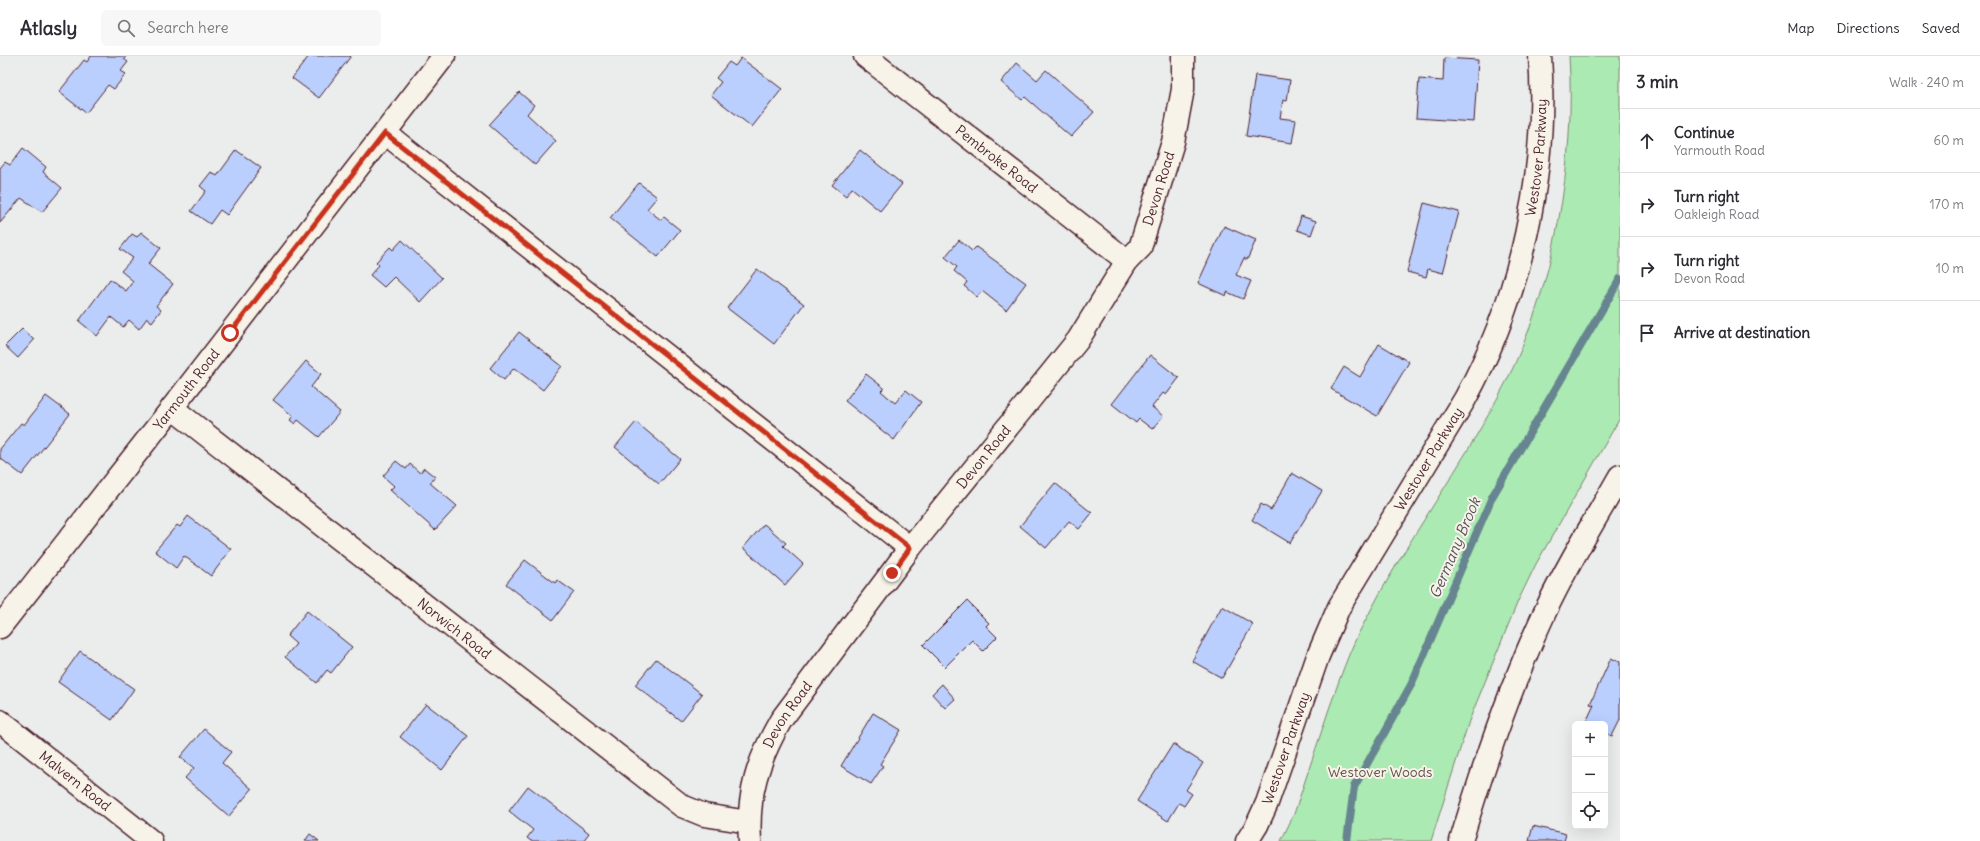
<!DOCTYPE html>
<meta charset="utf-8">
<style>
body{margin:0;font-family:Delius,sans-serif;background:#f7f7f7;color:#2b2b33}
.controls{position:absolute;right:12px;bottom:12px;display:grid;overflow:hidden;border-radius:6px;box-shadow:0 4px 16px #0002}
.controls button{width:36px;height:36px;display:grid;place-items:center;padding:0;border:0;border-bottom:1px solid #e1e1e2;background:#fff;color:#2b2b33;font:20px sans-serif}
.stop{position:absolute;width:12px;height:12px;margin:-9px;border:3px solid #c8321e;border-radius:50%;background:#fff}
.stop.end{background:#c8321e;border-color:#fff;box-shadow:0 1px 4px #0008}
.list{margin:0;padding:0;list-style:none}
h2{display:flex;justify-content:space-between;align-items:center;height:52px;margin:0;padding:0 16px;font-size:17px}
h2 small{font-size:13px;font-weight:400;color:#7c7c81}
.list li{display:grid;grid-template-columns:26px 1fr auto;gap:12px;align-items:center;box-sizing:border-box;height:64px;padding:0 16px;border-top:1px solid #e1e1e2}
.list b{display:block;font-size:15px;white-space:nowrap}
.list p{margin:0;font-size:13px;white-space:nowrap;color:#7c7c81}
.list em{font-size:13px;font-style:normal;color:#7c7c81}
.icon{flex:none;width:22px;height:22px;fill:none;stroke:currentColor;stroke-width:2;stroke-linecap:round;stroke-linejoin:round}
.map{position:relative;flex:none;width:1620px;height:785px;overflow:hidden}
header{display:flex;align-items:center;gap:24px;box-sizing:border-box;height:56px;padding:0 20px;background:#fff;border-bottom:1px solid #e1e1e2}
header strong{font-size:19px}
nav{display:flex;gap:22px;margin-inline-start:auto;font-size:14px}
.search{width:280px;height:36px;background:#f7f7f7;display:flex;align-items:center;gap:10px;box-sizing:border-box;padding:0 14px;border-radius:6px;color:#7c7c81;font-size:15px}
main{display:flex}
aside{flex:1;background:#fff}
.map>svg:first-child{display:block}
</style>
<header>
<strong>Atlasly</strong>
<div class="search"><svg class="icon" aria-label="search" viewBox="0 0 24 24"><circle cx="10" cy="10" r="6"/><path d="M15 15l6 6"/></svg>Search here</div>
<nav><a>Map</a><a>Directions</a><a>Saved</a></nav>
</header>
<main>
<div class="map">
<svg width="1620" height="785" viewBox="0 0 1620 785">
<rect width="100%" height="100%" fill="#ebecec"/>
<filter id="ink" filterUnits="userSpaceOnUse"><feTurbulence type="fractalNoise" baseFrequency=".025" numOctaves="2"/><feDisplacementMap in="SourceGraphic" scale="8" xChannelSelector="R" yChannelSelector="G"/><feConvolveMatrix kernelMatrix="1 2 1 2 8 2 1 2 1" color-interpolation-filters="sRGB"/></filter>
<g filter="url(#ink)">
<!-- green -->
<path fill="#abeab2" stroke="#7a846e" d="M1569 0H1620V362L1536 508 1518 545 1469 665 1431 785H1281L1294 758C1305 724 1317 690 1328 656 1339 625 1349 594 1365 565 1407 483 1463 410 1505 328 1554 234 1576 104 1569 0Z"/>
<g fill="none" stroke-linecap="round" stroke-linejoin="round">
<!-- stream -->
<path stroke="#668590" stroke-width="8" d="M1347 785 1354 731 1411 629 1492 441 1620 223"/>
</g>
<!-- building -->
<g fill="#bacffe" stroke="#4a1f2b">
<path d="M91 0H126L124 3 128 6 121 15 126 18 114 33 108 29 86 57 59 36 84 4 87 6Z"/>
<path d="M309 0H351L319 42 292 22Z"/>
<path d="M741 2 782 33 752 71 711 39 721 26 716 22 729 6 735 10Z"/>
<path d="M1444 2 1478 4 1474 66 1416 62 1419 23 1443 25Z"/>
<path d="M1017 7 1037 24 1046 14 1094 56 1071 81 1025 41 1022 44 1001 26Z"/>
<path d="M1255 19 1290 24 1287 45 1283 44 1280 62 1296 64 1292 87 1246 80Z"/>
<path d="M519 36 534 49 527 58 556 85 535 109 489 69Z"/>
<path d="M23 92 46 111 43 116 62 132 42 156 21 142 0 167V112L5 106 10 109Z"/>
<path d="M236 94 261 112 227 159 220 154 210 168 191 155 206 135 200 130 211 116 217 120Z"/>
<path d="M860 94 902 128 880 155 852 132 846 140 832 129Z"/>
<path d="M639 127 657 141 647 153 661 164 664 161 680 174 658 201 610 162Z"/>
<path d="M1424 147 1459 156 1443 217 1428 213 1426 221 1407 216Z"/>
<path d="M1301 160 1316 165 1311 179 1297 174Z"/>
<path d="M1224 170 1256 184 1247 204 1244 202 1236 219 1251 225 1243 243 1227 236 1226 240 1198 227Z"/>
<path d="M141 176 161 192 148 208 173 228 156 250 161 254 152 266 147 262 139 273 129 264 123 271 111 261 97 280 79 265 110 223 126 235 133 225 121 215 133 202 120 193 132 178 137 181Z"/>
<path d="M402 184 442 222 420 246 394 221 384 231 370 219 379 209 376 206 390 191 393 194Z"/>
<path d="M959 184 972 195 976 191 1026 227 1006 254 982 235 977 241 964 230 967 226 954 215 957 211 945 201Z"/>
<path d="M757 213 804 248 774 288 727 252Z"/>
<path d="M22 273 34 284 18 302 5 290Z"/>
<path d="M519 276 562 310 543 334 514 312 504 324 490 312Z"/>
<path d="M1379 288 1409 306 1377 360 1331 333 1344 311 1360 321Z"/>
<path d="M1150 299 1179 322 1166 339 1163 337 1152 351 1163 360 1152 373 1139 363 1136 367 1112 348Z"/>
<path d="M306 305 321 318 311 331 340 356 319 381 298 364 295 368 290 364 293 360 273 344Z"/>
<path d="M866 318 884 332 881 335 895 347 906 334 921 346 894 384 845 345Z"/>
<path d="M46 340 70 358 22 419 0 402V393L21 367 24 369Z"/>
<path d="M636 366 680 403 659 428 615 391Z"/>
<path d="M396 405 406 413 410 408 420 417 424 412 435 421 430 427 457 450 435 474 390 434 394 430 383 420Z"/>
<path d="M1292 417 1322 435 1290 487 1252 464 1261 448 1271 454Z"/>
<path d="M1055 427 1092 457 1079 473 1069 465 1046 492 1020 470Z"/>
<path d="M188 460 231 493 211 520 184 500 176 512 155 495 177 469 180 471Z"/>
<path d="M764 468 786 487 783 490 803 508 785 529 743 492Z"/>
<path d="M525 504 555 527 557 524 574 536 553 564 506 528Z"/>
<path d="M967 545 989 567 986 570 997 581 983 595 972 584 945 611 923 589Z"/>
<path d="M1222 550 1253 568 1222 622 1192 605Z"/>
<path d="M307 555 352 591 331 617 327 614 317 627 285 601 296 588 287 580Z"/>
<path d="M80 595 134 633 112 664 58 626Z"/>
<path d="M1611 602 1620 606V664L1612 680 1605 677V668H1585L1594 649 1590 648Z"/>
<path d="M656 603 702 638 681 665 635 629Z"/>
<path d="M942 628 955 643 945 652 932 638Z"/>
<path d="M426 648 468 680 442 714 400 681Z"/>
<path d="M873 657 901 674 880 708 883 710 871 728 841 710Z"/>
<path d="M204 673 231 696 222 707 252 733 229 760 185 722 194 712 180 701Z"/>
<path d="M1173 688 1203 707 1186 734 1192 738 1184 750 1179 747 1168 765 1137 745Z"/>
<path d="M528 730 589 777 583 785H531L527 782 533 774 509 755Z"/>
<path d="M1533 770 1566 778 1564 785H1529Z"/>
<path d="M310 778 319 785H305Z"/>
</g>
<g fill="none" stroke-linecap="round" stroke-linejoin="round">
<!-- street casing -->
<g stroke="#4a1f2b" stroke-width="25">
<g id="street">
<path id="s1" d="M865 0 1127 205"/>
<path d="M385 77 910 492"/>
<path id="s2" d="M172 352 682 750 704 759 749 766"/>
<path id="s3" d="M0 571 172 352 444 0"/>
<path id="s4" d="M0 665 151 785"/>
<path id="s5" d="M750 785C747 738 758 704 781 664L910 492 1078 284 1127 205 1140 192 1173 86 1183 33V0"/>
</g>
</g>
<!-- secondary casing -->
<g stroke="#4a1f2b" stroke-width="25">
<g id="secondary">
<path id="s6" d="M1247 785 1257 769 1267 747 1318 600 1339 551 1465 343C1521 241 1548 116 1540 0"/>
<path d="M1461 785C1484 708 1510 631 1544 558 1566 510 1594 466 1620 420"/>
</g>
</g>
<!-- street -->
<use href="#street" stroke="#f7f3e8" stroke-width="22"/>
<!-- secondary -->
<use href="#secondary" stroke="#f7f3e8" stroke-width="22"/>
</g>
</g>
<g fill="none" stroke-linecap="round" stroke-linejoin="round" filter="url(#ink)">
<!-- route -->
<path stroke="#c8321e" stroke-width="5" d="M230 277 385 77 910 492 892 517"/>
</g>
<g text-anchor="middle" stroke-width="4" stroke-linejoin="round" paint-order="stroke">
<!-- street labels -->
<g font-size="14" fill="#4a1f2b" stroke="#f7f3e8">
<text dy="5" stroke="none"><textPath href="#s6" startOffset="749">Westover Parkway</textPath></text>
<text dy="5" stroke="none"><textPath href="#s1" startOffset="167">Pembroke Road</textPath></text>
<text dy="5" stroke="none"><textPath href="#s5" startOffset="783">Devon Road</textPath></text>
<text dy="5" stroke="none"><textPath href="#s3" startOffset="302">Yarmouth Road</textPath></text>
<text dy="5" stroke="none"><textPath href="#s5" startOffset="459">Devon Road</textPath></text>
<text dy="5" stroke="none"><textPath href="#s6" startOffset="425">Westover Parkway</textPath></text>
<text dy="5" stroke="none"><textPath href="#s2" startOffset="358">Norwich Road</textPath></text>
<text dy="5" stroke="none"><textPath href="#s5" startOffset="135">Devon Road</textPath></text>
<text dy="5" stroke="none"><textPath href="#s6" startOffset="101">Westover Parkway</textPath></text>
<text dy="5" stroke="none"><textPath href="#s4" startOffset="96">Malvern Road</textPath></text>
</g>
<!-- park labels -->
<g font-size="14" fill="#62524d" stroke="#f7f3e8">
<text x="1380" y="721">Westover Woods</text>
</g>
<!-- water labels -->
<g font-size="15" font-style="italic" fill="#58525e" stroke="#f7f3e8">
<text transform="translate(1455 492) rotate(-67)" y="5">Germany Brook</text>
</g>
</g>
</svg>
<div class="controls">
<button>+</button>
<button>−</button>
<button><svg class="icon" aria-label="locate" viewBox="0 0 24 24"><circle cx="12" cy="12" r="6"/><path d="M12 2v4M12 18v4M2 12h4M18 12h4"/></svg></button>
</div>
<div class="stop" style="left:230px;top:277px"></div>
<div class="stop end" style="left:892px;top:517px"></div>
</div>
<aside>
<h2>3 min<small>Walk · 240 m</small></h2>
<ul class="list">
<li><svg class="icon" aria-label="ahead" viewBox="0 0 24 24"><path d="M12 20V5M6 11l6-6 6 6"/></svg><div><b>Continue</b><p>Yarmouth Road</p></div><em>60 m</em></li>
<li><svg class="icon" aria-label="right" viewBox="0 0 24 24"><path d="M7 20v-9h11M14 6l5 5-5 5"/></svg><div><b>Turn right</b><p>Oakleigh Road</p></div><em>170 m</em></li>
<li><svg class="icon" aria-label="right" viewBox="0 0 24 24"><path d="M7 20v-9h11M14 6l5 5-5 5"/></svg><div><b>Turn right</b><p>Devon Road</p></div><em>10 m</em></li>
<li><svg class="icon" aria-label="arrive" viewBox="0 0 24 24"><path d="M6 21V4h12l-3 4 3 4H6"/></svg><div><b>Arrive at destination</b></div></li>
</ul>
</aside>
</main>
